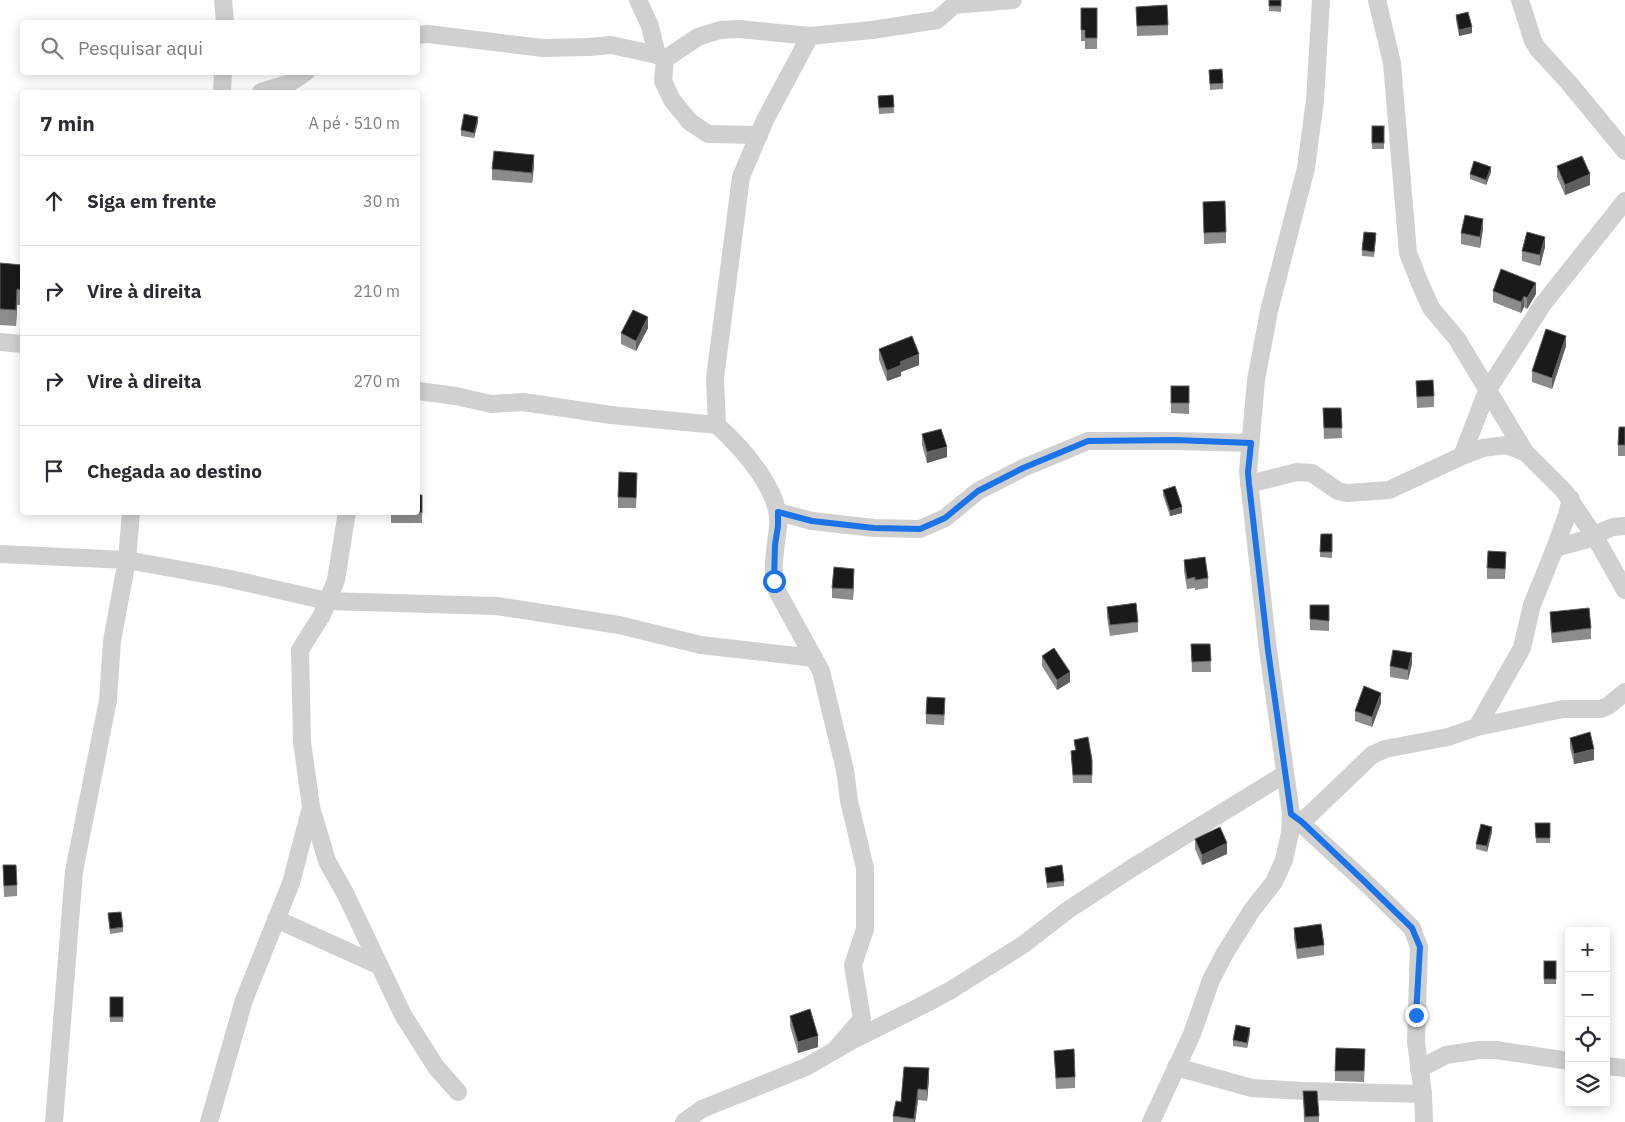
<!DOCTYPE html>
<html lang="pt">
<meta charset="utf-8">
<style>
body{margin:0;font-family:"IBM Plex Sans",sans-serif;background:#f2f2f3;color:#2b2b33}
.controls{position:absolute;right:15px;bottom:15px;display:grid;overflow:hidden;border-radius:5px;box-shadow:0 2px 12px #0003}
.controls button{width:45px;height:45px;display:grid;place-items:center;padding:0;border:0;border-bottom:1px solid #e1e1e2;background:#fff;color:#2b2b33;font:25px sans-serif}
.stop{position:absolute;width:15px;height:15px;margin:-11px;border:4px solid #1a73e8;border-radius:50%;background:#fff}
.stop.end{background:#1a73e8;border-color:#fff;box-shadow:0 1px 5px #0008}
.list{margin:0;padding:0;list-style:none}
h2{display:flex;justify-content:space-between;align-items:center;height:65px;margin:0;padding:0 20px;font-size:21px}
h2 small{font-size:16px;font-weight:400;color:#7c7c81}
.list li{display:grid;grid-template-columns:32px 1fr auto;gap:15px;align-items:center;box-sizing:border-box;height:90px;padding:0 20px;border-top:1px solid #e1e1e2}
.list b{display:block;font-size:19px;white-space:nowrap}
.list em{font-size:16px;font-style:normal;color:#7c7c81}
.icon{flex:none;width:28px;height:28px;fill:none;stroke:currentColor;stroke-width:2;stroke-linecap:round;stroke-linejoin:round}
.map{position:relative;flex:none;width:1625px;height:1122px;overflow:hidden}
.search{position:absolute;background:#fff;box-shadow:0 2px 12px #0003;left:20px;top:20px;width:400px;height:55px;display:flex;align-items:center;gap:12px;box-sizing:border-box;padding:0 18px;border-radius:5px;color:#7c7c81;font-size:19px}
.panel{position:absolute;background:#fff;box-shadow:0 2px 12px #0003;left:20px;top:90px;width:400px;height:425px;border-radius:5px}
.map>svg:first-child{display:block}
</style>
<div class="map">
<svg width="1625" height="1122" viewBox="0 0 1625 1122">
<rect width="100%" height="100%" fill="#fff"/>
<g fill="none" stroke-linecap="round" stroke-linejoin="round">
<!-- street -->
<g stroke="#d0d0d0" stroke-width="18">
<path d="M223 0 225 22"/>
<path d="M638 0 650 26 657 55"/>
<path d="M1377 0 1392 63 1408 253 1419 281 1431 308 1457 339 1525 452"/>
<path d="M1520 0 1533 41 1538 49 1569 83 1625 151"/>
<path d="M418 35 428 34 543 48 589 47 611 45 657 55 665 59 698 37 720 30 739 29 810 36 872 30 937 20 954 5 1013 0"/>
<path d="M810 36 765 120 741 177 715 378 717 425C741 447 782 491 778 527 776 548 770 570 777 591L821 671 845 770 849 801 865 868V929L853 965 862 1019 836 1049"/>
<path d="M665 59 663 81 672 100 690 122 708 134 759 135"/>
<path d="M222 92 223 72"/>
<path d="M261 92 288 84 306 72"/>
<path d="M0 342 22 344"/>
<path d="M418 391 456 396 491 404 523 402 611 415 717 425"/>
<path d="M1462 456 1487 391 1543 304 1625 201"/>
<path d="M1249 484 1297 472 1312 473 1338 491 1347 493 1389 490 1462 456 1483 448 1506 445 1525 452 1564 491 1595 537 1625 590"/>
<path d="M347 512 336 580 322 615 300 650 302 742 311 807 327 861 346 895 403 1015 436 1067 458 1092"/>
<path d="M778 512 812 521 874 528 920 529 945 518 978 491 1023 468 1088 441H1175L1251 443"/>
<path d="M1555 548 1595 537 1603 531 1613 527 1625 526"/>
<path d="M0 554 127 560 226 578 327 601 497 606 619 625 701 645 814 658"/>
<path d="M1477 727 1563 709H1601L1608 706 1625 692"/>
<path d="M1293 816 1365 882 1412 928 1419 947 1416 1042 1423 1094 1424 1122"/>
<path d="M1302 822 1372 755 1385 749 1448 737 1477 727 1522 648 1532 605 1555 548 1567 515 1571 499"/>
<path d="M276 919 378 965"/>
<path d="M1606 1066 1625 1068"/>
<path d="M1176 1067 1252 1088 1303 1091 1423 1094"/>
<path d="M1419 1069 1446 1055 1479 1050H1496L1569 1061"/>
<path d="M54 1122 74 871 108 700 112 641 127 560 131 512"/>
<path d="M209 1122 244 1000 291 883 311 807"/>
<path d="M684 1122 702 1109 806 1067 851 1041 921 1006 951 990 1024 944 1068 910 1132 868 1285 774"/>
<path d="M1151 1122 1192 1034 1211 980 1225 953 1252 910 1274 882 1284 860 1290 833 1291 814 1268 650 1248 472 1256 380 1269 311 1306 168 1315 100 1321 0"/>
</g>
</g>
<!-- wall -->
<g fill="#8c8c8c">
<path d="M1269 0H1281V12L1269 11Z"/>
<path d="M1136 7 1168 25V35L1137 36Z"/>
<path d="M1081 8H1097V49H1085V41H1081Z"/>
<path d="M1456 15 1472 33 1459 36 1456 20Z"/>
<path d="M1209 70 1223 83V89L1210 90Z"/>
<path d="M893 95 894 113 879 114 878 96Z"/>
<path d="M478 122 474 138 461 136V130Z"/>
<rect x="1372" y="126" width="12" height="23"/>
<path d="M534 166 532 183 492 180V169Z"/>
<path d="M1557 166 1590 185 1565 195 1557 177Z"/>
<path d="M1491 172 1486 185 1470 179V174Z"/>
<path d="M1203 202 1226 232V243L1204 244Z"/>
<path d="M1483 229 1480 248 1461 244V233Z"/>
<path d="M1376 238 1374 257 1362 256V250Z"/>
<path d="M1545 247 1540 266 1522 261V251Z"/>
<path d="M0 263 22 265V305H17L16 326 0 325Z"/>
<path d="M1493 291 1536 294 1527 309 1524 307 1521 313 1493 302Z"/>
<path d="M648 328 636 351 621 344V333Z"/>
<path d="M1566 346 1552 389 1532 382V371Z"/>
<path d="M879 349 919 365 901 372V376L887 381 879 360Z"/>
<path d="M1416 381 1434 396V407L1417 408Z"/>
<path d="M1171 386 1189 397V414L1171 413Z"/>
<path d="M1323 408H1341L1342 438 1324 439Z"/>
<path d="M1625 427V456H1618V445Z"/>
<path d="M922 434 947 457 927 463 922 445Z"/>
<path d="M637 483 636 508H618V497Z"/>
<path d="M1163 490 1182 513 1170 516 1163 495Z"/>
<path d="M422 495V523H391V512H418Z"/>
<path d="M1321 534H1332V558L1320 557Z"/>
<path d="M1184 560 1208 578V588L1195 590V588L1187 589 1184 571Z"/>
<path d="M1506 563 1505 579H1487V568Z"/>
<path d="M854 579 853 600 832 598V588Z"/>
<path d="M1310 605H1329V631L1310 630Z"/>
<path d="M1107 607 1138 622V632L1110 636 1107 617Z"/>
<path d="M1550 612 1591 628V639L1552 643 1550 623Z"/>
<path d="M1191 644H1210L1211 672H1192Z"/>
<path d="M1042 656 1070 682 1057 690 1042 666Z"/>
<path d="M1412 664 1408 680 1390 677V666Z"/>
<path d="M1381 703 1372 727 1355 721V711Z"/>
<path d="M945 708 944 725 926 724V714Z"/>
<path d="M1570 738 1594 760 1574 764 1570 748Z"/>
<path d="M1074 740 1092 760V783H1073L1071 751 1075 750Z"/>
<path d="M1535 823H1550V843H1536Z"/>
<path d="M1492 832 1487 852 1476 849V844Z"/>
<path d="M1195 839 1227 854 1202 865 1195 849Z"/>
<path d="M3 865 17 885V896L4 897Z"/>
<path d="M1045 868 1064 881V886L1047 888Z"/>
<path d="M108 913 123 927V932L110 934Z"/>
<path d="M1294 928 1324 945V955L1297 959 1294 938Z"/>
<rect x="1544" y="961" width="12" height="23"/>
<rect x="110" y="997" width="13" height="25"/>
<path d="M790 1016 818 1047 798 1053 790 1026Z"/>
<path d="M1250 1033 1247 1048 1233 1046V1040Z"/>
<path d="M1054 1051 1075 1077V1088L1056 1089Z"/>
<path d="M1365 1060 1364 1082 1335 1081V1071Z"/>
<path d="M929 1079 927 1101 918 1100 915 1122H893V1116L901 1102Z"/>
<path d="M1303 1091 1319 1116V1122H1304Z"/>
</g>
<!-- shaded-wall -->
<g fill="#5f5f5f">
<path d="M1472 27V33L1459 36V30Z"/>
<path d="M478 117V122L474 138V133Z"/>
<path d="M534 155V166L532 183V173Z"/>
<path d="M1491 167V172L1486 185V180Z"/>
<path d="M1590 174V185L1565 195V185Z"/>
<path d="M1483 219V229L1480 248V237Z"/>
<path d="M1545 237V247L1540 266V255Z"/>
<path d="M1536 283V294L1527 309V298Z"/>
<path d="M17 289V305L16 326V310Z"/>
<path d="M1524 296V307L1521 313V302Z"/>
<path d="M648 317V328L636 351V341Z"/>
<path d="M1566 336V346L1552 389V378Z"/>
<path d="M919 354V365L901 372V376L887 381V371L900 362Z"/>
<path d="M947 447V457L927 463V452Z"/>
<path d="M1182 507V513L1170 516V511Z"/>
<path d="M854 569V579L853 600V589Z"/>
<path d="M1412 653V664L1408 680V670Z"/>
<path d="M1070 672V682L1057 690V680Z"/>
<path d="M1381 693V703L1372 727V717Z"/>
<path d="M1594 749V760L1574 764V754Z"/>
<path d="M1492 827V832L1487 852V846Z"/>
<path d="M1227 843V854L1202 865V855Z"/>
<path d="M1250 1028V1033L1247 1048V1043Z"/>
<path d="M818 1036V1047L798 1053V1042Z"/>
<path d="M929 1068V1079L927 1101V1090Z"/>
<path d="M918 1089V1100L915 1122H914Z"/>
</g>
<!-- building -->
<g fill="#1a1a1a" stroke="#5f5f5f">
<rect x="1269" y="0" width="12" height="6"/>
<path d="M1167 5 1168 25 1137 26 1136 7Z"/>
<path d="M1081 8H1097V38H1085V30H1081Z"/>
<path d="M1468 12 1472 27 1459 30 1456 15Z"/>
<path d="M1222 69 1223 83 1210 84 1209 70Z"/>
<path d="M893 95 894 107 879 108 878 96Z"/>
<path d="M464 114 478 117 474 133 461 130Z"/>
<rect x="1372" y="126" width="12" height="17"/>
<path d="M494 151 534 155 532 173 492 169Z"/>
<path d="M1582 156 1590 174 1565 185 1557 166Z"/>
<path d="M1474 161 1491 167 1486 180 1470 174Z"/>
<path d="M1225 201 1226 232 1204 233 1203 202Z"/>
<path d="M1465 215 1483 219 1480 237 1461 233Z"/>
<path d="M1364 232 1376 233 1374 252 1362 250Z"/>
<path d="M1527 232 1545 237 1540 255 1522 251Z"/>
<path d="M0 263 22 265V290L17 289 16 310 0 309Z"/>
<path d="M1501 269 1536 283 1527 298 1524 296 1521 302 1493 291Z"/>
<path d="M633 310 648 317 636 341 621 333Z"/>
<path d="M1546 329 1566 336 1552 378 1532 371Z"/>
<path d="M912 336 919 354 900 362 901 365 887 371 879 349Z"/>
<path d="M1433 380 1434 396 1417 397 1416 381Z"/>
<rect x="1171" y="386" width="18" height="17"/>
<path d="M1323 408H1341L1342 428H1324Z"/>
<path d="M1619 427H1625V445H1618Z"/>
<path d="M941 429 947 447 927 452 922 434Z"/>
<path d="M619 472 637 473 636 498 618 497Z"/>
<path d="M1175 486 1182 507 1170 511 1163 490Z"/>
<path d="M418 495H422V513L418 512Z"/>
<path d="M1321 534H1332V552H1320Z"/>
<path d="M1488 551 1506 552 1505 569 1487 568Z"/>
<path d="M1205 557 1208 578 1195 580V577L1187 579 1184 560Z"/>
<path d="M834 567 854 569 853 589 832 588Z"/>
<path d="M1136 603 1138 622 1110 625 1107 607Z"/>
<path d="M1310 605H1329V621L1310 619Z"/>
<path d="M1589 608 1591 628 1552 633 1550 612Z"/>
<path d="M1191 644H1210L1211 661 1192 662Z"/>
<path d="M1054 648 1070 672 1057 680 1042 656Z"/>
<path d="M1393 650 1412 653 1408 670 1390 666Z"/>
<path d="M1364 686 1381 693 1372 717 1355 711Z"/>
<path d="M927 697 945 698 944 715 926 714Z"/>
<path d="M1590 732 1594 749 1574 754 1570 738Z"/>
<path d="M1088 737 1092 760V775H1073L1071 751 1076 750 1074 740Z"/>
<path d="M1535 823H1550V838H1536Z"/>
<path d="M1481 824 1492 827 1487 846 1476 844Z"/>
<path d="M1220 827 1227 843 1202 855 1195 839Z"/>
<path d="M3 865H16L17 885 4 886Z"/>
<path d="M1062 865 1064 881 1047 883 1045 868Z"/>
<path d="M121 912 123 927 110 929 108 913Z"/>
<path d="M1321 924 1324 945 1297 949 1294 928Z"/>
<rect x="1544" y="961" width="12" height="18"/>
<rect x="110" y="997" width="13" height="20"/>
<path d="M810 1009 818 1036 798 1042 790 1016Z"/>
<path d="M1236 1025 1250 1028 1247 1043 1233 1040Z"/>
<path d="M1336 1048 1365 1049 1364 1071H1335Z"/>
<path d="M1074 1049 1075 1077 1056 1078 1054 1051Z"/>
<path d="M904 1067 929 1068 927 1090 918 1089 914 1119 893 1116 896 1101 901 1102Z"/>
<path d="M1303 1091H1317L1319 1116 1305 1117Z"/>
</g>
<g fill="none" stroke-linecap="round" stroke-linejoin="round">
<!-- route -->
<path stroke="#1a73e8" stroke-width="6" d="M774 581 775 545 778 526V512L812 521 874 528 920 529 945 518 978 491 1023 468 1088 441 1175 440 1251 443 1248 472 1249 484 1268 650 1291 814 1302 822 1365 882 1412 928 1420 947 1416 1015"/>
</g>
</svg>
<div class="controls">
<button>+</button>
<button>−</button>
<button><svg class="icon" aria-label="locate" viewBox="0 0 24 24"><circle cx="12" cy="12" r="6"/><path d="M12 2v4M12 18v4M2 12h4M18 12h4"/></svg></button>
<button><svg class="icon" aria-label="layers" viewBox="0 0 24 24"><path d="M12 4l9 5-9 5-9-5zM3 14l9 5 9-5"/></svg></button>
</div>
<div class="stop" style="left:774px;top:581px"></div>
<div class="stop end" style="left:1416px;top:1015px"></div>
<div class="search"><svg class="icon" aria-label="search" viewBox="0 0 24 24"><circle cx="10" cy="10" r="6"/><path d="M15 15l6 6"/></svg>Pesquisar aqui</div>
<section class="panel">
<h2>7 min<small>A pé · 510 m</small></h2>
<ul class="list">
<li><svg class="icon" aria-label="ahead" viewBox="0 0 24 24"><path d="M12 20V5M6 11l6-6 6 6"/></svg><div><b>Siga em frente</b></div><em>30 m</em></li>
<li><svg class="icon" aria-label="right" viewBox="0 0 24 24"><path d="M7 20v-9h11M14 6l5 5-5 5"/></svg><div><b>Vire à direita</b></div><em>210 m</em></li>
<li><svg class="icon" aria-label="right" viewBox="0 0 24 24"><path d="M7 20v-9h11M14 6l5 5-5 5"/></svg><div><b>Vire à direita</b></div><em>270 m</em></li>
<li><svg class="icon" aria-label="arrive" viewBox="0 0 24 24"><path d="M6 21V4h12l-3 4 3 4H6"/></svg><div><b>Chegada ao destino</b></div></li>
</ul>
</section>
</div>
